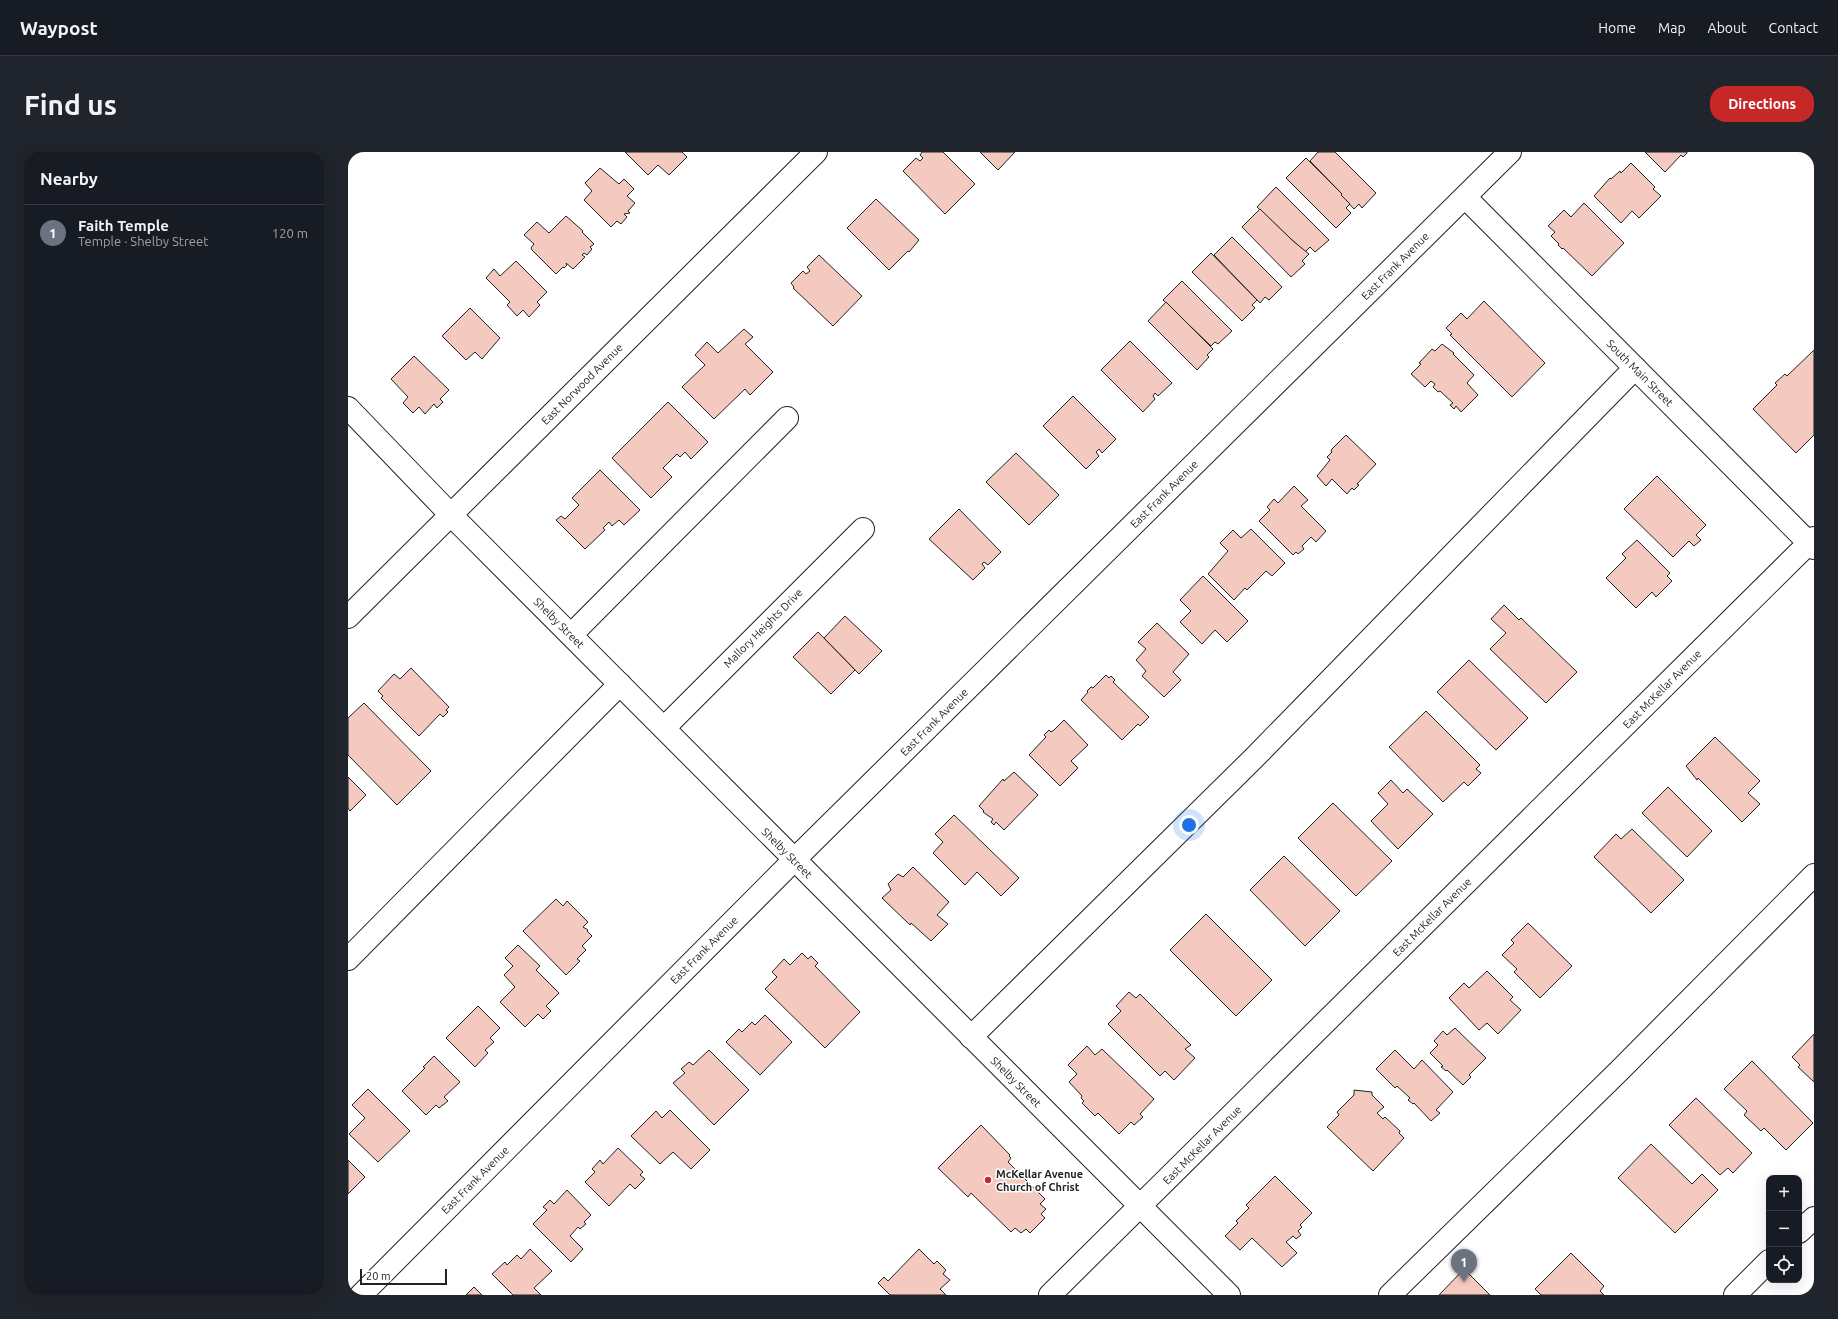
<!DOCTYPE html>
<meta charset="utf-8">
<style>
body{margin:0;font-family:Ubuntu,sans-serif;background:#20242c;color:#f1f3f6}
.controls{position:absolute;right:12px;bottom:12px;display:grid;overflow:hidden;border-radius:8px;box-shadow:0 4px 16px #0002}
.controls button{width:36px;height:36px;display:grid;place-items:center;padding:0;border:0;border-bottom:1px solid #363941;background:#171b24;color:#f1f3f6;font:20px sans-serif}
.scale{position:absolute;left:12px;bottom:10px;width:87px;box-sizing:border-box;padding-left:4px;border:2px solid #222;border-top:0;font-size:11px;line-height:14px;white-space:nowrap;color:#222;-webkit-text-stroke:3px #fff;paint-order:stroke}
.you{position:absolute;left:841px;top:673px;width:14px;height:14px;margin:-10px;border:3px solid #fff;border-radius:50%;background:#1a73e8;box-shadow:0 0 0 6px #1a73e833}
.badge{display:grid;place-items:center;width:26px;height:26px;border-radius:50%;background:#c62828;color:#fff;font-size:13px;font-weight:700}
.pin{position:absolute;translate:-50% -33px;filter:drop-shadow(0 1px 2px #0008)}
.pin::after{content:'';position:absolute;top:21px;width:14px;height:12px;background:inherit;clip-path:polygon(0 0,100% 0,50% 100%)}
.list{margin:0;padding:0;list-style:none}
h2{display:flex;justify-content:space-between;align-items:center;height:52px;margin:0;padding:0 16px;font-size:17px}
h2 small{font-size:13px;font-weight:400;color:#9ea1a6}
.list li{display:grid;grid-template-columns:26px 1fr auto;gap:12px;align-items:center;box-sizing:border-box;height:56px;padding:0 16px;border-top:1px solid #363941}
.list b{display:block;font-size:15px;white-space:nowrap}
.list p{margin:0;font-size:13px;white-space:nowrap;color:#9ea1a6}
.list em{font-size:13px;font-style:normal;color:#9ea1a6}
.icon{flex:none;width:22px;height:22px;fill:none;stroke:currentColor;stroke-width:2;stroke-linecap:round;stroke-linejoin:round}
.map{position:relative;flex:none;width:1466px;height:1143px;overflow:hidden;border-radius:16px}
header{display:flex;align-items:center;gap:24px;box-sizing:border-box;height:56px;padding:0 20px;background:#171b24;border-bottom:1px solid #363941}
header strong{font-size:19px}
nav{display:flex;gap:22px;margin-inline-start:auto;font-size:14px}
.intro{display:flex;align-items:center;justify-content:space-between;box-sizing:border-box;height:96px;padding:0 24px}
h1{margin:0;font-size:28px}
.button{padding:10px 18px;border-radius:16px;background:#c62828;color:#fff;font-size:14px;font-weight:700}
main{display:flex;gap:24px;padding:0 24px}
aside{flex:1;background:#171b24;border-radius:16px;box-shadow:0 4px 16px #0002}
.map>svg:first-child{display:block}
</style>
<header>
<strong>Waypost</strong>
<nav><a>Home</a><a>Map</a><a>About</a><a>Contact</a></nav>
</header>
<div class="intro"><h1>Find us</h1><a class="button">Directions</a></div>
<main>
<aside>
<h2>Nearby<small></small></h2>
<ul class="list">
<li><span class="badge" style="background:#6b7280">1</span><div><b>Faith Temple</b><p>Temple · Shelby Street</p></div><em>120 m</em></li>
</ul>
</aside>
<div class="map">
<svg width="1466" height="1143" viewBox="0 0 1466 1143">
<rect width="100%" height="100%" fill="#fff"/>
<!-- building -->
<g fill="#f3c9c0" stroke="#222">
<path d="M277 0H334L339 5 321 23 310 13 300 23Z"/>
<path d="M574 0H595L627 32 597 62 555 19 568 6 572 9 575 6 572 3Z"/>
<path d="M632 0H667L650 18Z"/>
<path d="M970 0H987L1028 41 1014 56 1011 52 1006 57 993 43 994 42 962 9Z"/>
<path d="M1297 0H1339V1L1335 5 1333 3 1317 20Z"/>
<path d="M958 6 994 42 993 43 1002 52 998 56 1003 61 988 76 938 26Z"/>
<path d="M1283 11 1307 35 1305 37 1313 44 1291 66 1284 59 1273 71 1246 44 1262 26 1263 27 1272 19 1273 21Z"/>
<path d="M252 16 271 32 276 27 286 37 279 44 287 51 280 59 282 61 276 62 279 65 273 72 269 69 263 75 236 48 244 39 237 31Z"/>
<path d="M928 35 981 88 967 100 962 95 957 100 909 55Z"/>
<path d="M528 47 571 88 561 100 560 99 541 118 499 76Z"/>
<path d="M1236 51 1276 91 1244 124 1215 96 1214 97 1210 93 1211 92 1203 84 1207 80 1200 74 1216 58 1223 65Z"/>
<path d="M912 57 945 89 961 102 954 109 957 112 943 125 894 75Z"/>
<path d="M218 64 235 79 234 80 246 92 242 95 244 97 239 103 236 101 234 103 237 105 225 117 218 111 219 113 216 116 215 115 208 122 184 98 183 96 186 92 176 83 189 70 201 81Z"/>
<path d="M884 85 934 135 921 148 917 145 912 151 866 103Z"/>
<path d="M863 101 909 148 904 153 907 156 894 169 844 120Z"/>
<path d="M471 103 514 144 485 174 445 136 446 135 443 131 455 119 458 122 462 119 459 115Z"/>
<path d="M168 109 199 140 189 150 192 153 181 165 175 158 169 164 159 153 162 150 138 126 146 117 152 124Z"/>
<path d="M834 129 884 179 870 192 867 190 863 194 815 148Z"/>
<path d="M1136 149 1197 211 1164 245 1102 183 1104 182 1098 176 1113 161 1119 167Z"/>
<path d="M818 150 865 197 859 203 861 205 849 218 800 169Z"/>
<path d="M122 156 152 186 134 207 127 200 118 208 94 184Z"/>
<path d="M396 177 405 185 397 192 425 220 402 243 397 237 366 267 334 235 357 213 347 203 359 190 370 201Z"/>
<path d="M782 189 824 231 810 244 807 241 805 244 807 247 795 260 753 218Z"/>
<path d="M1094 192 1106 201 1105 202 1126 223 1119 231 1130 243 1113 260 1108 254 1106 257 1102 253 1105 251 1092 239 1090 240 1085 235 1087 232 1083 229 1077 235 1063 222 1073 212 1071 211 1084 197 1087 199Z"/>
<path d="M1466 198V283L1448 301 1405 257 1429 233 1427 231 1437 222 1439 224Z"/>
<path d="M66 204 101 238 92 247 95 250 89 256 86 252 77 262 71 255 65 261 55 251 60 245 43 227Z"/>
<path d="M725 244 768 287 754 301 751 297 748 300 751 304 738 317 695 274Z"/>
<path d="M320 250 360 290 343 307 337 300 332 305 329 302 315 316 324 325 303 346 264 306Z"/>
<path d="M998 283 1028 312 1009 332 1011 333 1006 338 1004 336 999 342 984 327 978 334 969 324 982 308 979 305 984 300 983 298Z"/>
<path d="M668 301 711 343 681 373 638 330Z"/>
<path d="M252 318 292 358 276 373 271 368 264 374 261 370 255 376 257 378 237 397 208 368 213 364 217 367 231 353 224 346Z"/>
<path d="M1309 324 1358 373 1348 383 1353 388 1346 394 1341 389 1325 405 1276 357Z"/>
<path d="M946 334 960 348 953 354 978 379 968 390 963 385 954 394 956 397 950 402 948 400 945 403 911 369 922 358 919 355 926 347 930 351Z"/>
<path d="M611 357 653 400 640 413 636 410 634 412 637 416 625 428 581 387Z"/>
<path d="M903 377 937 411 924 424 918 419 899 438 897 436 886 448 860 422 880 399 872 391 885 378 893 386Z"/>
<path d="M1289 388 1322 421 1319 424 1324 429 1308 445 1304 440 1288 456 1258 426 1278 406 1274 402Z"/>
<path d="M855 424 900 469 879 490 867 478 854 492 832 470 843 459 832 448Z"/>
<path d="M1156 453 1171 468 1173 466 1229 520 1198 551 1142 497 1158 481 1143 467Z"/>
<path d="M497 464 534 499 511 522 476 486Z"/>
<path d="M809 471 841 502 825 520 833 528 816 545 794 524 798 519 788 508 798 497 790 490Z"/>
<path d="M470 480 507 518 483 542 445 505Z"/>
<path d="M1121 508 1180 566 1148 598 1089 540Z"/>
<path d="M63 516 101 555 98 558 100 560 95 565 92 562 71 584 33 546 35 544 30 539 46 522 52 527Z"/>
<path d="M758 523 761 526 763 524 767 528 765 530 801 565 792 574 790 572 774 588 733 548 740 540 739 539 743 535 745 536Z"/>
<path d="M16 551 83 619 49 653 0 603V566Z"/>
<path d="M1078 559 1132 613 1128 617 1133 621 1120 634 1116 630 1095 650 1041 595Z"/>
<path d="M716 568 740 593 723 609 730 616 712 634 681 603 698 585 696 583 701 578 703 580 706 578Z"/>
<path d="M1367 585 1412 629 1400 641 1412 652 1394 670 1350 626 1349 628 1338 614Z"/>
<path d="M666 620 690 643 656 678 648 670 646 673 643 670 645 667 635 660 636 659 631 654 655 627 656 629Z"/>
<path d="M0 625 18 643 2 659 0 656Z"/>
<path d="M1043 628 1055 641 1059 637 1085 662 1050 697 1023 669 1040 652 1030 641Z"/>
<path d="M1320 635 1364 679 1339 705 1294 661Z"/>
<path d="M985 651 1044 709 1008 744 950 686Z"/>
<path d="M606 663 671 726 653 744 629 720 617 733 585 701 595 690 587 682Z"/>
<path d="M1284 677 1336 728 1303 761 1246 705 1268 682 1273 687Z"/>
<path d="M936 704 992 759 957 794 902 738Z"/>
<path d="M565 715 601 750 589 763 600 772 583 789 563 771 562 773 534 746 543 738 540 732 550 722 555 725Z"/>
<path d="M208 747 215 754 219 749 240 770 235 775 240 778 239 779 244 784 234 794 238 798 229 807 232 809 218 823 175 779Z"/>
<path d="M858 762 924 828 888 864 822 798Z"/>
<path d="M1180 771 1224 814 1192 846 1166 820 1169 817 1154 803 1166 791 1163 788Z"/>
<path d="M170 793 192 814 188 818 211 841 198 854 203 859 195 867 190 862 177 875 152 850 167 835 156 823 165 814 157 806Z"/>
<path d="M454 801 460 807 463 804 470 811 467 814 512 860 477 896 417 837 429 825 424 820 436 807 442 813Z"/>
<path d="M1139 819 1165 845 1162 848 1173 858 1150 882 1139 871 1131 878 1101 846 1116 831 1121 836Z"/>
<path d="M781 840 788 846 792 842 843 893 837 897 847 906 826 928 817 919 812 924 760 872 773 859 768 854Z"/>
<path d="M130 854 152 876 142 886 146 890 137 898 140 901 127 915 98 886Z"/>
<path d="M417 863 444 890 412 923 378 890 391 877 394 880 404 870 407 873Z"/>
<path d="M1107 876 1138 906 1121 923 1123 925 1115 933 1099 918 1098 919 1093 915 1095 914 1082 901 1090 893 1086 889 1095 879 1099 883Z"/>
<path d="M1466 882V930L1450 915 1452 913 1444 905Z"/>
<path d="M739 894 747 903 754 897 806 947 792 962 795 965 786 973 783 970 771 982 750 961 747 964 734 951 736 949 733 946 734 944 721 930 729 922 720 913Z"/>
<path d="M361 898 401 938 366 973 325 931 337 921 333 917 341 910 345 913Z"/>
<path d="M1047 898 1066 917 1074 908 1105 940 1088 958 1092 961 1083 969 1066 951 1065 952 1060 948 1062 946 1049 934 1047 936 1028 917Z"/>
<path d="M86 904 112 930 96 945 100 949 91 956 88 953 78 963 54 939 77 916 75 915Z"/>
<path d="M1404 909 1465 971 1438 998 1416 976 1413 979 1396 963 1399 959 1376 937Z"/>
<path d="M20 937 62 979 30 1010 1 982 17 966 4 953Z"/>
<path d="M1006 938 1024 940V943L1036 955 1029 961 1035 967 1037 965 1052 979 1051 981 1056 986 1025 1019 979 975 991 963 989 960 1006 943Z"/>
<path d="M1348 946 1404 1001 1385 1021 1380 1016 1372 1023 1321 973Z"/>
<path d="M322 958 362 998 343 1017 325 1000 312 1012 283 984 308 959 314 966Z"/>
<path d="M633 973 662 1003 661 1004 663 1006 660 1010 697 1047 692 1052 698 1057 693 1062 697 1066 682 1081 678 1077 673 1081 667 1076 663 1080 623 1041 620 1045 590 1016Z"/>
<path d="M1303 992 1344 1032 1354 1022 1370 1038 1327 1081 1270 1026Z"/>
<path d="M270 996 295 1020 292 1023 297 1027 287 1037 282 1032 261 1054 237 1030 247 1020 244 1017 252 1008 255 1012Z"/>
<path d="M0 1008 17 1025 0 1042Z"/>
<path d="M927 1024 964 1061 952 1073 954 1075 950 1079 953 1083 948 1087 945 1084 938 1090 949 1101 934 1115 904 1086 892 1098 877 1084 890 1071 888 1069 901 1056 898 1053Z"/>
<path d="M219 1038 243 1063 236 1070 238 1072 232 1077 230 1075 222 1084 235 1097 223 1110 185 1072 199 1058 195 1055 202 1048 206 1052Z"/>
<path d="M182 1097 204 1119 186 1136 193 1143H165L144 1122 157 1110 159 1113 169 1103 173 1107Z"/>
<path d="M571 1097 586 1112 589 1109 598 1118 595 1122 602 1128 592 1137 598 1143H542L530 1131 536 1125 540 1129Z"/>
<path d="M1223 1101 1256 1134 1252 1139 1256 1143H1193L1187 1137Z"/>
<path d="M1116 1117 1142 1143H1091Z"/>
<path d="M126 1135 134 1143H118Z"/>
</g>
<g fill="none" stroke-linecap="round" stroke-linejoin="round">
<!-- minor casing -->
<g stroke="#222" stroke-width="24">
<g id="minor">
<path d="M1117 45 1466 396"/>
<path d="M0 256 103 363 881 1143"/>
<path d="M0 465 468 0"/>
<path d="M223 483 439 266"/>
<path d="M316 576 515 377"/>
<path d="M0 807 272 532"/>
<path d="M623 885 906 606 1287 216"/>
<path d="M1451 1080 1466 1066"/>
<path d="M13 1143 446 708 1162 0"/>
<path d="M702 1143 1466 386"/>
<path d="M1042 1143 1271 919 1466 723"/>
<path d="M1387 1143 1421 1109"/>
</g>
</g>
<!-- minor -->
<use href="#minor" stroke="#fff" stroke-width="22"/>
</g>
<!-- markers -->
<circle fill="#c62828" stroke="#fff" stroke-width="1.5" cx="640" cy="1028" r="4"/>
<g text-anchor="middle" stroke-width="3" stroke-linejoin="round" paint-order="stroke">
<!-- street labels -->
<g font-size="11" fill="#222" stroke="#fff">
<text transform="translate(1047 114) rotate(-45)" y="4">East Frank Avenue</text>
<text transform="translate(1292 221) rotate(45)" y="4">South Main Street</text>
<text transform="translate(234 232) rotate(-45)" y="4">East Norwood Avenue</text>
<text transform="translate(816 342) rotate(-45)" y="4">East Frank Avenue</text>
<text transform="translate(211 471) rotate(45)" y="4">Shelby Street</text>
<text transform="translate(415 476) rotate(-45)" y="4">Mallory Heights Drive</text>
<text transform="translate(1314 537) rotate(-45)" y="4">East McKellar Avenue</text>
<text transform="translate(586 570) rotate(-45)" y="4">East Frank Avenue</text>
<text transform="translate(439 701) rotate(45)" y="4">Shelby Street</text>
<text transform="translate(1084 765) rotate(-45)" y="4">East McKellar Avenue</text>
<text transform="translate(356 798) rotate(-45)" y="4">East Frank Avenue</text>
<text transform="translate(668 930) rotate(45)" y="4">Shelby Street</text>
<text transform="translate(854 993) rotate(-45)" y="4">East McKellar Avenue</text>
<text transform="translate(127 1028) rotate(-45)" y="4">East Frank Avenue</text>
</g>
<!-- poi labels -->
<g font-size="11" font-weight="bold" fill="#222" stroke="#fff" text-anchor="start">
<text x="648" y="1026">McKellar Avenue<tspan x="648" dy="13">Church of Christ</tspan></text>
</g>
</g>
</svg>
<div class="controls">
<button>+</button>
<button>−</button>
<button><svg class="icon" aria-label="locate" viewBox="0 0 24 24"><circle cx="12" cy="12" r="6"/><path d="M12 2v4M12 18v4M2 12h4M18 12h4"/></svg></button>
</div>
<div class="scale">20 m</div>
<div class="you"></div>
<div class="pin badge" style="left:1116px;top:1130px;background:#6b7280">1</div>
</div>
</main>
